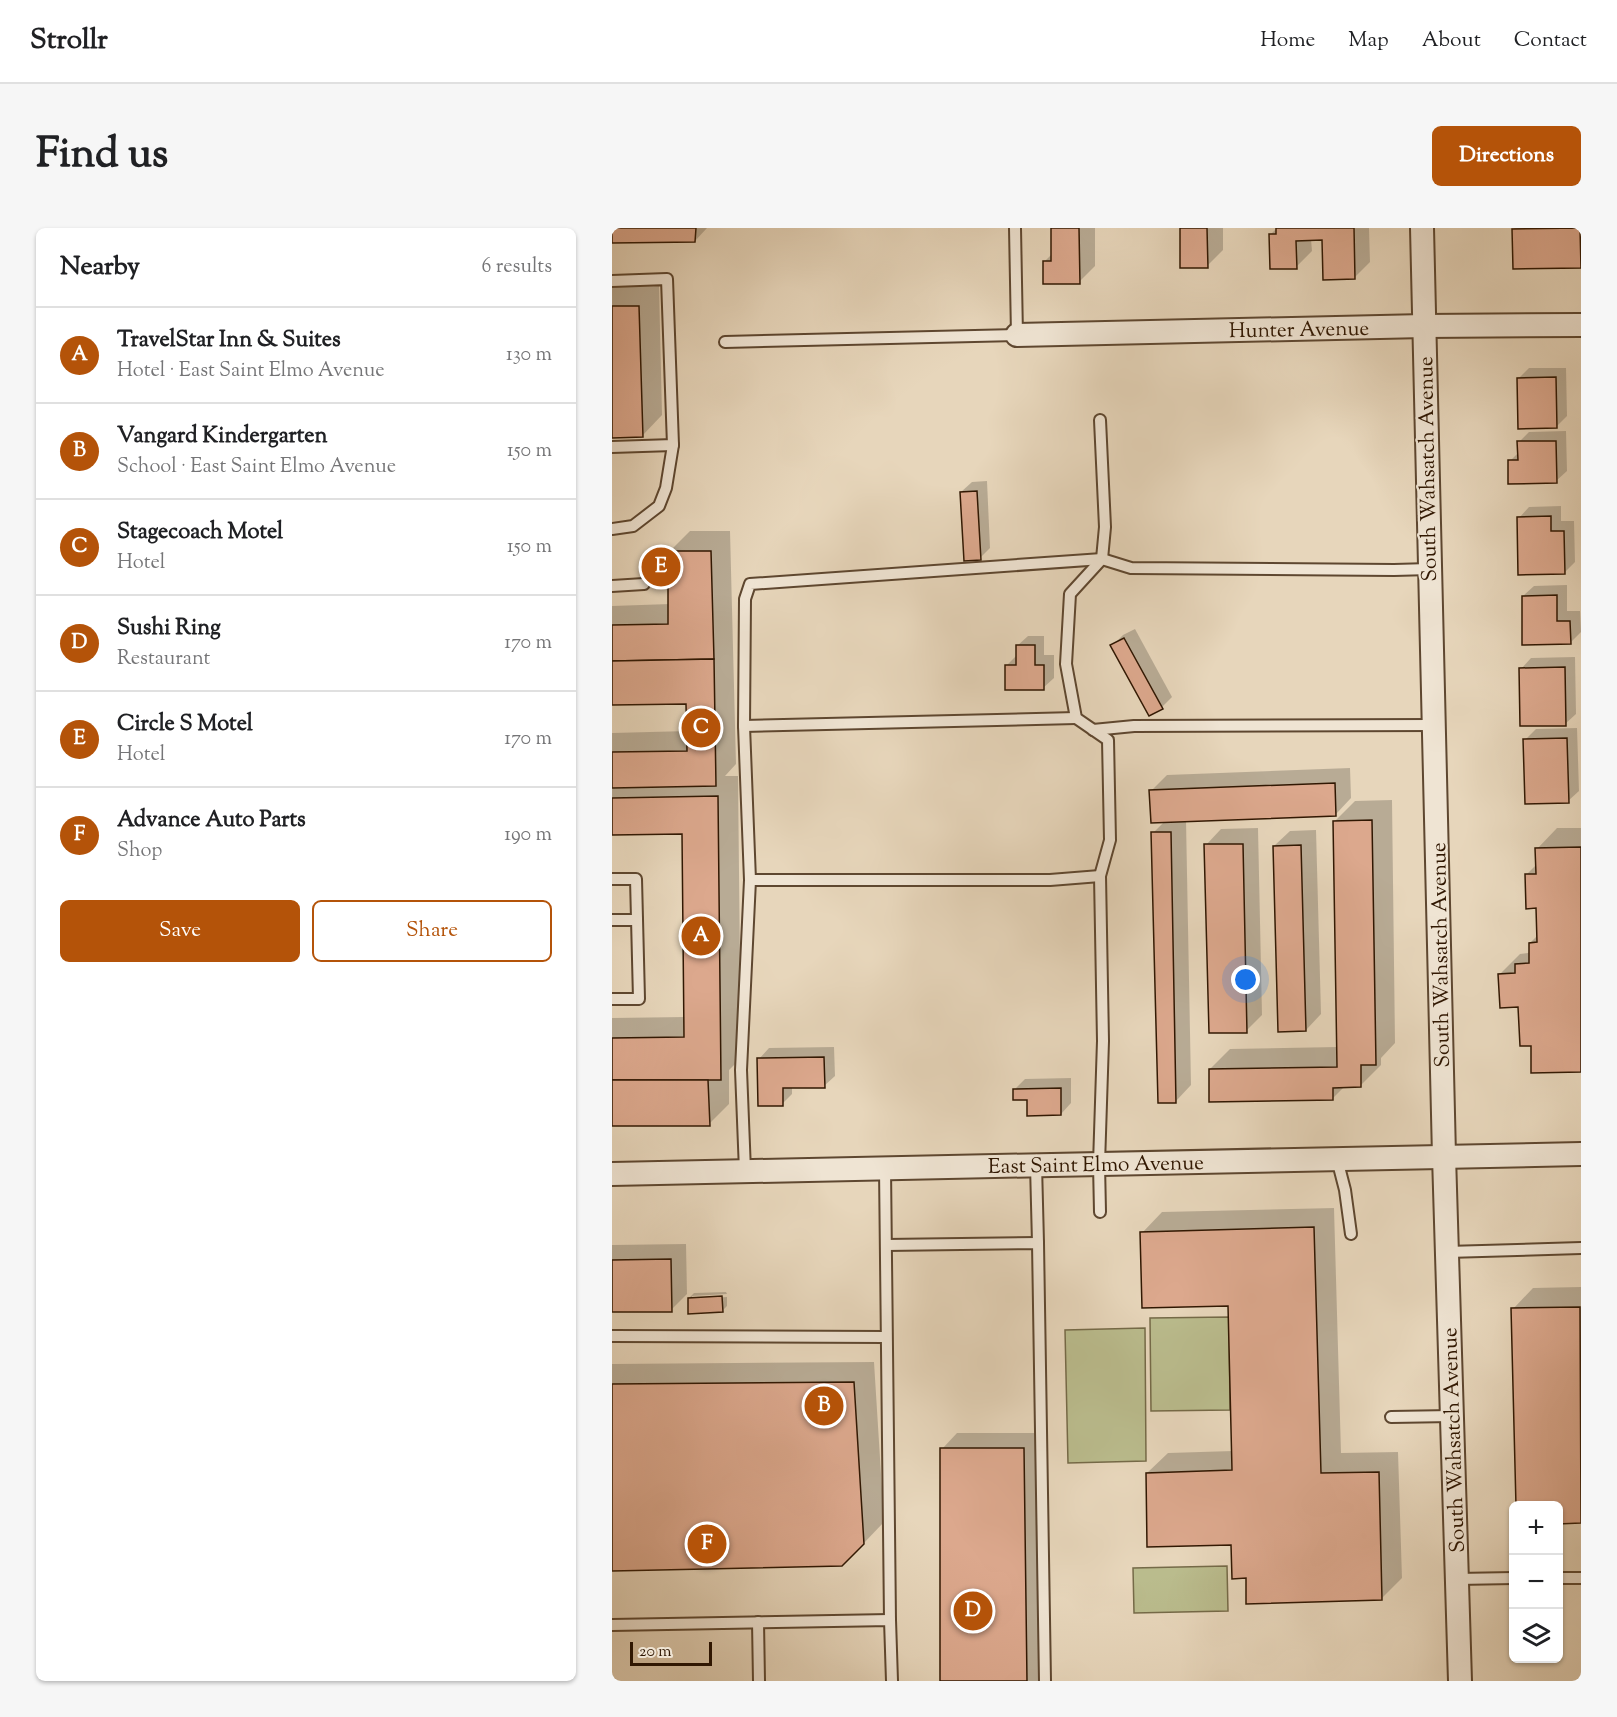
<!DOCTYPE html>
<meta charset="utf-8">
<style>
body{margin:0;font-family:"Sorts Mill Goudy",serif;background:#f6f6f6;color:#202124}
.controls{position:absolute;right:18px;bottom:18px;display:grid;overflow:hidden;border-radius:9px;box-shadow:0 2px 4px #0004}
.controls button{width:54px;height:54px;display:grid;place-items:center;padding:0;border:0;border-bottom:2px solid #e0e0e0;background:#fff;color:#202124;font:30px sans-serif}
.scale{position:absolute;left:18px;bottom:15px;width:82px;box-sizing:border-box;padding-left:6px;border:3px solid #301702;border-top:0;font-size:16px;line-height:21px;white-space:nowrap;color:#301702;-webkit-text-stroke:4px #efe4d3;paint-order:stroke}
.you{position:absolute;left:634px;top:752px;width:21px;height:21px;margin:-15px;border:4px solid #fff;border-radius:50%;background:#1a73e8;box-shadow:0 0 0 9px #1a73e833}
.badge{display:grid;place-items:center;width:39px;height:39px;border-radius:50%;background:#b45309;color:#fff;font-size:20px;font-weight:700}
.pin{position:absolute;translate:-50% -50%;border:3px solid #fff;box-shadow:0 2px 6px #0006}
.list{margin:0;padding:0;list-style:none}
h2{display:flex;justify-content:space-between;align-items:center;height:78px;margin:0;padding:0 24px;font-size:26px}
h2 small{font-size:20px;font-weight:400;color:#757577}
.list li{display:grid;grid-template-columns:39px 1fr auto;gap:18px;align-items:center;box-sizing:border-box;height:96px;padding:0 24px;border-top:2px solid #e0e0e0}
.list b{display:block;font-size:22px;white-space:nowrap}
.list p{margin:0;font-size:20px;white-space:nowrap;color:#757577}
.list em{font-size:20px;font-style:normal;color:#757577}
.actions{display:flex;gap:12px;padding:18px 24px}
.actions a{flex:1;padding:14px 0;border:2px solid #b45309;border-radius:9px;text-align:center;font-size:21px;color:#b45309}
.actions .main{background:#b45309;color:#fff}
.icon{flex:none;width:33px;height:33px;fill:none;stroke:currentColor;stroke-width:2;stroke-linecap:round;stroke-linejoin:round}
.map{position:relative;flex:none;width:969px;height:1453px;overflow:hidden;border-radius:9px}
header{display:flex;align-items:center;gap:36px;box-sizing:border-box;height:84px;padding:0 30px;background:#fff;border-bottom:2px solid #e0e0e0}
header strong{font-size:28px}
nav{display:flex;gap:33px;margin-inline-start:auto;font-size:21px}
.intro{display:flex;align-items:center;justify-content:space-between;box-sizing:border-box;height:144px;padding:0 36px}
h1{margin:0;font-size:42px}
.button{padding:15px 27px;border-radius:9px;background:#b45309;color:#fff;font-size:21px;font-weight:700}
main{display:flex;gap:36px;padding:0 36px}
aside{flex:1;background:#fff;border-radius:9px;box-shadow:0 2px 4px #0004}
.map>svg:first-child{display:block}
</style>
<header>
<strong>Strollr</strong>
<nav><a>Home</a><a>Map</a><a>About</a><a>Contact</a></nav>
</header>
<div class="intro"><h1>Find us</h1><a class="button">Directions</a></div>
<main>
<aside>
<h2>Nearby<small>6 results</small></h2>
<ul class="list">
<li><span class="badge">A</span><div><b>TravelStar Inn &amp; Suites</b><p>Hotel · East Saint Elmo Avenue</p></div><em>130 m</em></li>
<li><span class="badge">B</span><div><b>Vangard Kindergarten</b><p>School · East Saint Elmo Avenue</p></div><em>150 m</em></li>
<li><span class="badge">C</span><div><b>Stagecoach Motel</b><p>Hotel</p></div><em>150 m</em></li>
<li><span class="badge">D</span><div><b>Sushi Ring</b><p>Restaurant</p></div><em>170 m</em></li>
<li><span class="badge">E</span><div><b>Circle S Motel</b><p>Hotel</p></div><em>170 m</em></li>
<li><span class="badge">F</span><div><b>Advance Auto Parts</b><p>Shop</p></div><em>190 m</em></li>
</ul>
<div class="actions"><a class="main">Save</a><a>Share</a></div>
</aside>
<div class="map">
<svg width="969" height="1453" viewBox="0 0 969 1453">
<rect width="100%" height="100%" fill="#e7d6bb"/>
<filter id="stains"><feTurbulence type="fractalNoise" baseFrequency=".00333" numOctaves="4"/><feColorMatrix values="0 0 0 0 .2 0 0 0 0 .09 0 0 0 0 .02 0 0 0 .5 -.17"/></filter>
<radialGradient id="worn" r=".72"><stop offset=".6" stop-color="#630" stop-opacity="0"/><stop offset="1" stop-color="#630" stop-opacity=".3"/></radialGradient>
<!-- green -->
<g fill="#babc8d" stroke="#756a48" stroke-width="1.5">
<path d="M617 1089 618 1182 539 1183 538 1090Z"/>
<path d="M533 1100 534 1233 456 1235 453 1102Z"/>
<path d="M615 1338 616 1383 522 1385 521 1340Z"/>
</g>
<!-- shadow -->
<g fill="#0003">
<path d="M0 0H95L83 13H0Z"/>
<path d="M440 0H483V38L467 54 432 34 441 25Z"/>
<path d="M569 0H611V22L595 38Z"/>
<path d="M665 0H757L758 34 742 50 712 11H699L700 23 684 39 659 6Z"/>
<path d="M903 0H969V37L902 1Z"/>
<path d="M47 58 50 187 30 208H0V59Z"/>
<path d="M917 140H954L955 188 945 198 906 151Z"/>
<path d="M954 203 955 243 944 253 898 233 907 224V214L917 204Z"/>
<path d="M375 253 378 320 368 330 349 264 360 254Z"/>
<path d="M949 278V293H962L963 334 952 345 907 290 917 279Z"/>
<path d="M78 303H118L124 536 113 548H126L129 830 117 842V876L97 896 0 897V790L73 789 71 604 0 605V505L76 503 75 474 0 476V378L58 376V323Z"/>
<path d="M955 357V383H968L969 404 958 415 911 368 922 358Z"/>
<path d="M523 401 560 469 550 479 500 418 511 407Z"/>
<path d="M416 408H432V427H442V450L431 460 394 438 405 427V418Z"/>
<path d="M963 429 964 486 953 496 909 441 919 430Z"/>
<path d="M965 500 967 563 956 573 913 512 924 501Z"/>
<path d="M738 540 739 570 724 586 574 592 579 857 564 873 541 605 553 593 539 563 555 547Z"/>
<path d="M780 572 783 815 769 830V837L748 858H733L721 870 598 841 618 821 726 819 723 593 743 573Z"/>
<path d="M646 600 650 787 634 803 594 617 609 601Z"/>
<path d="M945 600H969V842L920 817 908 778 888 746 908 726 916 725 918 723V715L926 707 925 679 914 647 925 636V621Z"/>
<path d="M704 602 709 786 694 802 662 618 678 603Z"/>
<path d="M222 819 223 848 212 858 180 859V866L170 876 147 831 157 820Z"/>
<path d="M459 850V875L449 886 417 870 403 861 413 851Z"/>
<path d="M722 980 729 1225 786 1224 790 1350 769 1371 636 1349 621 1315 535 1245 556 1225 621 1223 618 1076 530 1005 550 984Z"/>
<path d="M74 1016 75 1066 59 1082H0V1017Z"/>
<path d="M969 1059V1294H946V1278L901 1081 921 1060Z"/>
<path d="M114 1064 115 1066 80 1068V1071L115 1069V1078L110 1083 77 1070 82 1065Z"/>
<path d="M262 1134 272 1294 251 1316 0 1341V1136Z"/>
<path d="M345 1205H427L430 1453H330V1221Z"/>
</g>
<!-- building -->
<g fill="#dca88d" stroke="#301702" stroke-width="1.5">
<path d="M0 0H84L83 14 0 15Z"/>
<path d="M439 0H467L468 56H431V33H439Z"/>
<path d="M568 0H595L596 40H568Z"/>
<path d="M664 0H742L743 51 711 52 710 12 684 13 685 41H658L657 6H664Z"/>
<path d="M968 0 969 40 901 41 900 1Z"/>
<path d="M0 78H27L31 209 0 210Z"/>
<path d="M944 149 945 200 906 201 905 150Z"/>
<path d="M905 213H944L945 255 896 256V232H906Z"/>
<path d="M365 263 369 332 352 333 348 264Z"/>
<path d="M939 288V303H952L953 346 906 347 905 289Z"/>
<path d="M56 323H99L102 431 0 433V397L56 396Z"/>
<path d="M945 367V393H958L959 416 910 417V368Z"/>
<path d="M512 410 551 481 537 488 498 417Z"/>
<path d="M404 417H423V437H432V462H393V437H404Z"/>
<path d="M102 431 104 558 0 560V524L75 523 74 476 0 477V433Z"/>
<path d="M953 439 954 498H908L907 440Z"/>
<path d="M955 510 957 575 913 576 911 511Z"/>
<path d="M723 555 724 588 539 595 537 562Z"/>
<path d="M106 568 109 852H0V810L72 809 70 606 0 607V570Z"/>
<path d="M760 592 764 837H749V859L721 860V872L597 874V841L725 839 721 593Z"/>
<path d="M539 604H559L564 875H546Z"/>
<path d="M592 616H631L635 805H597Z"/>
<path d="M689 617 694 803 666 804 661 618Z"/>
<path d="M969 619V844L919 845V818H908L906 779 888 780 886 746 903 745V736L917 735V715L925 714 924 680 914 681 913 646H924L923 620Z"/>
<path d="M212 829 213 860H171V878H146L145 830Z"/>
<path d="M0 852H96L98 898H0Z"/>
<path d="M449 860V887L415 888V872H401V861Z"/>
<path d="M702 999 709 1245 767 1244 770 1372 634 1376V1350L620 1351 619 1317 535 1319 534 1245 620 1242 616 1078 530 1080 528 1004Z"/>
<path d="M59 1031 60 1084H0V1032Z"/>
<path d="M110 1068 111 1084 76 1086V1070Z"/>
<path d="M968 1079 969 1295 946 1296V1278H904L899 1080Z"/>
<path d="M242 1154 252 1316 230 1338 0 1343V1156Z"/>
<path d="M328 1220H412L415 1453H328Z"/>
</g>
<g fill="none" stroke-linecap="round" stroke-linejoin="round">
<!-- lane casing -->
<g stroke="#5e4730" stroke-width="14">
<g id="lane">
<path d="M0 53 55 51 61 217 0 219"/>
<path d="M113 114 405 107 403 0"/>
<path d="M0 301 21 298 47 278 54 260 61 217"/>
<path d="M0 358 32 356"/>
<path d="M132 498 464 490"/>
<path d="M481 502 522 498 822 497"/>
<path d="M0 651H24L27 771H0"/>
<path d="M138 652H438L488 648"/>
<path d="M0 692H25"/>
<path d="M725 931 733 962 739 1006"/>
<path d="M424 937 426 1015"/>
<path d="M273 940 278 1392"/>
<path d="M133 943 129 842 138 652 132 498 133 371 138 356 490 331 519 340 782 342 818 341"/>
<path d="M488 984 487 936 491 813 488 648 498 612 496 512 464 490 454 436 458 366 490 331 493 299 488 192"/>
<path d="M274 1017 426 1015 433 1453"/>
<path d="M835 1024 969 1020"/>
<path d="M0 1108 274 1109"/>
<path d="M779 1189 840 1188"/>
<path d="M946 1350H969"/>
<path d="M845 1351 902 1350"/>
<path d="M146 1394 147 1453"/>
<path d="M0 1397 278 1392 280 1453"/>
</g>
</g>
<!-- street casing -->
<g stroke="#5e4730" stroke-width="26">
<g id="street">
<path d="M810 0 832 928 848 1453"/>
<path d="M405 107 812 98 969 97"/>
<path d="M0 946 969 926"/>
</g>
</g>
<!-- lane -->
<use href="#lane" stroke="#efe4d3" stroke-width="10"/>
<!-- street -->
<use href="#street" stroke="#efe4d3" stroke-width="22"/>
</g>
<g text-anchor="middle" stroke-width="4.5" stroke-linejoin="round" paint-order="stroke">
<!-- street labels -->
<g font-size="21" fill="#301702" stroke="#efe4d3">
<text transform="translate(687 101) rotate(-1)" y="7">Hunter Avenue</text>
<text transform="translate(815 241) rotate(-91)" y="7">South Wahsatch Avenue</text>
<text transform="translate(828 727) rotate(-91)" y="7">South Wahsatch Avenue</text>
<text transform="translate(484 936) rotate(-1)" y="7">East Saint Elmo Avenue</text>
<text transform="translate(841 1212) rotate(-92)" y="7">South Wahsatch Avenue</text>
</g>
</g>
<rect width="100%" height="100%" filter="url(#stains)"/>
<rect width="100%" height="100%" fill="url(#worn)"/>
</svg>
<div class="controls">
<button>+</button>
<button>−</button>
<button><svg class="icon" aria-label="layers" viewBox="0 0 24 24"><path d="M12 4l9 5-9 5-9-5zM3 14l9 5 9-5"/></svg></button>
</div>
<div class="scale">20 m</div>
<div class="you"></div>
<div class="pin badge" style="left:89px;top:708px">A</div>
<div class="pin badge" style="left:212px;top:1178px">B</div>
<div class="pin badge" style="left:89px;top:500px">C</div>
<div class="pin badge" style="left:361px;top:1383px">D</div>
<div class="pin badge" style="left:49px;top:339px">E</div>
<div class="pin badge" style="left:95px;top:1316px">F</div>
</div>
</main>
